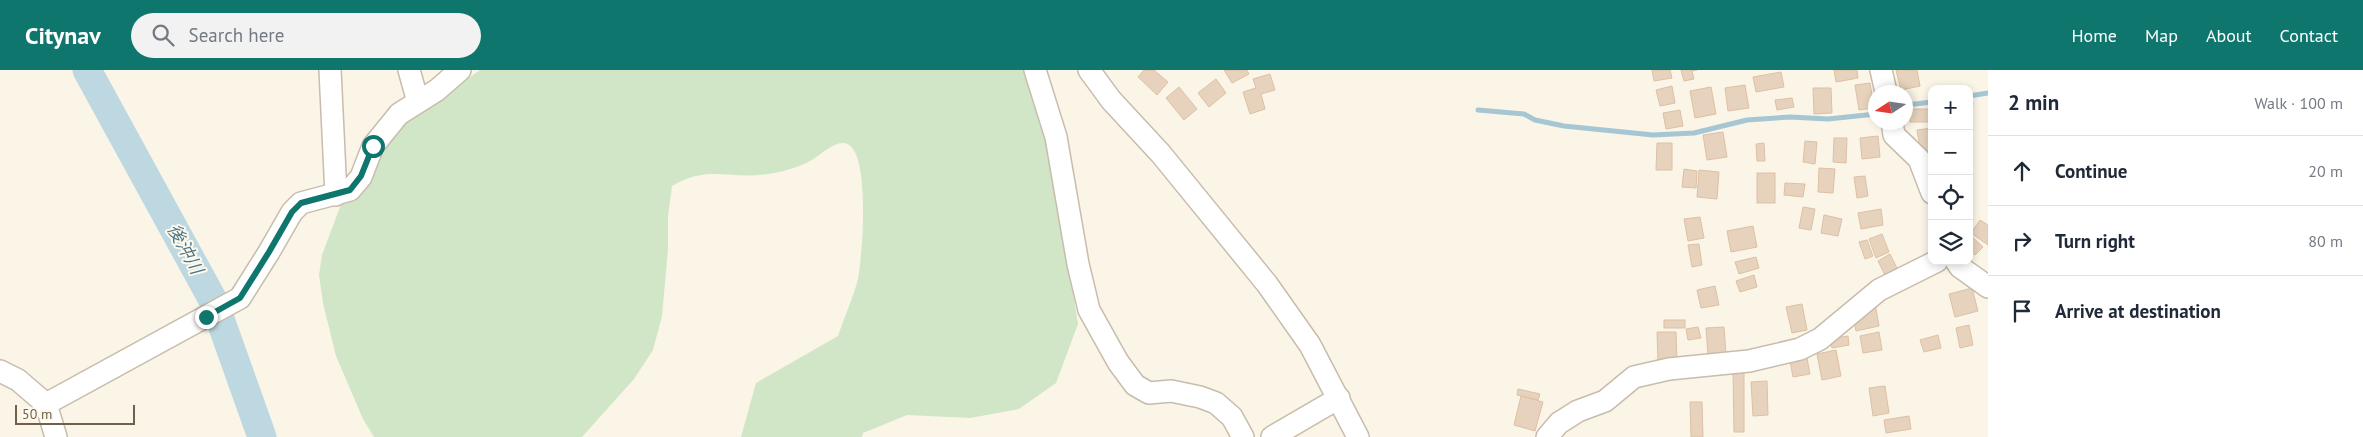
<!DOCTYPE html>
<meta charset="utf-8">
<style>
body{margin:0;font-family:"PT Sans","Noto Sans JP",sans-serif;background:#f2f2f3;color:#1f2937}
.controls{position:absolute;right:15px;top:15px;display:grid;overflow:hidden;border-radius:10px;box-shadow:0 2px 8px #0003}
.controls button{width:45px;height:45px;display:grid;place-items:center;padding:0;border:0;border-bottom:1px solid #e0e1e3;background:#fff;color:#1f2937;font:25px sans-serif}
.compass{position:absolute;left:1868px;top:15px;width:45px;height:45px;border-radius:50%;background:#fff;box-shadow:0 2px 8px #0003;rotate:258deg}
.scale{position:absolute;left:15px;bottom:12px;width:120px;box-sizing:border-box;padding-left:5px;border:2px solid #715f4e;border-top:0;font-size:14px;line-height:18px;white-space:nowrap;color:#715f4e;-webkit-text-stroke:4px #fdf9ed;paint-order:stroke}
.stop{position:absolute;width:15px;height:15px;margin:-11px;border:4px solid #0f766e;border-radius:50%;background:#fff}
.stop.end{background:#0f766e;border-color:#fff;box-shadow:0 1px 5px #0008}
.list{margin:0;padding:0;list-style:none}
h2{display:flex;justify-content:space-between;align-items:center;height:65px;margin:0;padding:0 20px;font-size:21px}
h2 small{font-size:16px;font-weight:400;color:#747a83}
.list li{display:grid;grid-template-columns:32px 1fr auto;gap:15px;align-items:center;box-sizing:border-box;height:70px;padding:0 20px;border-top:1px solid #e0e1e3}
.list b{display:block;font-size:19px;white-space:nowrap}
.list em{font-size:16px;font-style:normal;color:#747a83}
.icon{flex:none;width:28px;height:28px;fill:none;stroke:currentColor;stroke-width:2;stroke-linecap:round;stroke-linejoin:round}
.map{position:relative;flex:none;width:1988px;height:367px;overflow:hidden}
header{display:flex;align-items:center;gap:30px;box-sizing:border-box;height:70px;padding:0 25px;background:#0f766e;color:#fff}
header strong{font-size:24px}
nav{display:flex;gap:28px;margin-inline-start:auto;font-size:18px}
.search{width:350px;height:45px;background:#f2f2f3;display:flex;align-items:center;gap:12px;box-sizing:border-box;padding:0 18px;border-radius:28px;color:#747a83;font-size:19px}
main{display:flex}
aside{flex:1;background:#fff}
.map>svg:first-child{display:block}
</style>
<header>
<strong>Citynav</strong>
<div class="search"><svg class="icon" aria-label="search" viewBox="0 0 24 24"><circle cx="10" cy="10" r="6"/><path d="M15 15l6 6"/></svg>Search here</div>
<nav><a>Home</a><a>Map</a><a>About</a><a>Contact</a></nav>
</header>
<main>
<div class="map">
<svg width="1988" height="367" viewBox="0 0 1988 367">
<rect width="100%" height="100%" fill="#faf5e7"/>
<!-- green -->
<path fill="#d0e6c7" d="M480 0H1024L1052 93 1078 254 1056 313 1019 339 970 348 907 345 863 363 862 367H741L756 313 838 266C844 248 853 228 858 209 862 189 872 75 844 73 832 72 819 87 808 92 796 98 781 102 768 104 731 110 708 94 672 116L668 146V179L662 246 653 280 634 309 582 367H374L363 349 336 286 323 233 319 205 322 185 343 129 366 82Z"/>
<g fill="none" stroke-linecap="round" stroke-linejoin="round">
<!-- stream -->
<g stroke="#a5c6d2" stroke-width="5">
<path d="M1969 26 1988 23"/>
<path d="M1906 35 1932 32"/>
<path d="M1478 40 1524 44 1535 50 1564 56 1653 65 1694 63 1747 50 1790 47 1828 49 1876 44"/>
</g>
<!-- river -->
<path stroke="#bed8e1" stroke-width="29" d="M87 0 214 232 262 367"/>
</g>
<!-- building -->
<g fill="#e7d3bd" stroke="#ddc0a4">
<path d="M1144 0H1154L1168 12 1157 25 1138 7Z"/>
<path d="M1224 0H1247L1249 4 1232 13Z"/>
<path d="M1652 0H1670L1672 8 1654 11Z"/>
<path d="M1681 0H1697L1692 1 1694 9 1684 11Z"/>
<path d="M1834 0H1857L1858 8 1836 12Z"/>
<path d="M1896 0H1917L1920 16 1901 20Z"/>
<path d="M1781 2 1784 17 1756 22 1753 7Z"/>
<path d="M1270 4 1275 20 1261 24 1265 39 1250 44 1243 22 1256 18 1253 9Z"/>
<path d="M1216 9 1226 23 1209 37 1198 23Z"/>
<path d="M1870 13 1874 38 1859 40 1855 15Z"/>
<path d="M1745 15 1749 38 1728 41 1725 18Z"/>
<path d="M1672 16 1675 33 1660 36 1656 20Z"/>
<path d="M1179 17 1197 39 1184 50 1166 28Z"/>
<path d="M1711 17 1716 44 1695 48 1690 21Z"/>
<path d="M1813 18H1831L1832 43 1814 44Z"/>
<path d="M1792 28 1794 37 1777 40 1775 30Z"/>
<path d="M1969 32H1973L1971 54H1969Z"/>
<rect x="1910" y="39" width="22" height="13"/>
<path d="M1680 40 1683 56 1666 59 1663 43Z"/>
<path d="M1932 58V81L1921 83 1917 60Z"/>
<path d="M1723 62 1727 87 1707 90 1703 65Z"/>
<path d="M1878 66 1880 87 1862 89 1860 68Z"/>
<path d="M1834 68H1847L1846 93 1833 92Z"/>
<path d="M1805 71 1817 72 1815 94 1803 92Z"/>
<path d="M1657 73H1672V100H1656Z"/>
<path d="M1764 73 1765 91H1757L1756 74Z"/>
<path d="M1819 98 1835 99 1833 123 1818 122Z"/>
<path d="M1684 99 1697 101 1696 118 1682 117Z"/>
<path d="M1699 100 1719 102 1717 129 1697 127Z"/>
<rect x="1757" y="103" width="18" height="30"/>
<path d="M1865 106 1868 126 1857 128 1854 107Z"/>
<path d="M1785 113 1805 114 1803 127 1784 125Z"/>
<path d="M1803 137 1815 139 1811 160 1799 158Z"/>
<path d="M1881 139 1883 155 1861 159 1858 143Z"/>
<path d="M1824 145 1842 149 1838 166 1821 163Z"/>
<path d="M1700 147 1704 168 1688 171 1684 149Z"/>
<path d="M1980 150 1988 155V175L1971 163Z"/>
<path d="M1753 156 1757 177 1731 182 1727 161Z"/>
<path d="M1882 164 1889 182 1876 188 1869 169Z"/>
<path d="M1969 164 1983 177 1975 185 1969 180Z"/>
<path d="M1867 170 1873 186 1865 189 1859 172Z"/>
<path d="M1699 174 1702 195 1692 197 1688 175Z"/>
<path d="M1890 184 1897 198 1885 205 1878 191Z"/>
<path d="M1756 187 1759 198 1739 204 1735 192Z"/>
<path d="M1754 205 1757 217 1740 222 1736 211Z"/>
<path d="M1715 216 1719 235 1701 238 1697 220Z"/>
<path d="M1972 218 1978 241 1955 247 1949 224Z"/>
<path d="M1875 233 1879 256 1856 261 1853 245Z"/>
<path d="M1802 234 1807 260 1792 263 1786 237Z"/>
<rect x="1664" y="250" width="21" height="8"/>
<path d="M1969 255 1973 275 1960 278 1956 258Z"/>
<path d="M1698 257 1701 268 1688 270 1686 259Z"/>
<path d="M1724 257 1726 284 1708 285 1706 258Z"/>
<path d="M1657 262H1676L1677 292H1658Z"/>
<path d="M1879 262 1882 280 1863 283 1860 266Z"/>
<path d="M1938 265 1941 278 1924 282 1920 270Z"/>
<path d="M1848 266 1849 275 1832 278 1830 269Z"/>
<path d="M1836 280 1841 306 1822 310 1817 284Z"/>
<path d="M1806 283 1810 304 1793 307 1789 286Z"/>
<path d="M1733 301H1744V362H1734Z"/>
<path d="M1767 311 1768 345 1753 346 1751 312Z"/>
<path d="M1885 316 1889 343 1873 346 1869 318Z"/>
<path d="M1518 319 1540 324 1538 330 1517 325Z"/>
<path d="M1521 326 1543 332 1535 361 1514 355Z"/>
<path d="M1690 332H1702L1703 367H1691Z"/>
<path d="M1909 346 1911 359 1886 363 1884 350Z"/>
</g>
<g fill="none" stroke-linecap="round" stroke-linejoin="round">
<!-- minor casing -->
<g stroke="#c8bcac" stroke-width="24">
<g id="minor">
<path d="M330 0 336 125"/>
<path d="M409 0 418 32"/>
<path d="M1035 0 1056 67 1078 194 1089 240 1118 292 1135 315 1149 323 1171 321 1200 327 1216 333 1232 347 1243 367"/>
<path d="M1089 0 1111 30 1161 84 1267 214 1310 275 1358 367"/>
<path d="M1881 0 1886 22"/>
<path d="M1892 52 1894 65 1919 89 1932 123"/>
<path d="M1956 191 1960 197 1988 217"/>
<path d="M0 301 18 310 46 334 56 367"/>
<path d="M46 334 240 228 269 182 292 142 301 133 350 120 361 107 373 76 399 44 437 20 460 0"/>
<path d="M1272 367 1339 328"/>
<path d="M1547 367 1559 353 1578 341 1605 331 1634 307 1669 299 1749 291 1800 279 1820 269 1879 220 1937 191"/>
</g>
</g>
<!-- minor -->
<use href="#minor" stroke="#fff" stroke-width="21"/>
</g>
<g fill="none" stroke-linecap="round" stroke-linejoin="round">
<!-- route -->
<path stroke="#0f766e" stroke-width="6" d="M206 247 240 228 269 182 292 142 301 133 350 120 361 106 373 76"/>
</g>
<g text-anchor="middle" stroke-width="4" stroke-linejoin="round" paint-order="stroke">
<!-- water labels -->
<g font-size="18" font-style="italic" fill="#4e7889" stroke="#fdf9ed">
<text transform="translate(185 179) rotate(61)" y="6">後沖川</text>
</g>
</g>
</svg>
<div class="controls">
<button>+</button>
<button>−</button>
<button><svg class="icon" aria-label="locate" viewBox="0 0 24 24"><circle cx="12" cy="12" r="6"/><path d="M12 2v4M12 18v4M2 12h4M18 12h4"/></svg></button>
<button><svg class="icon" aria-label="layers" viewBox="0 0 24 24"><path d="M12 4l9 5-9 5-9-5zM3 14l9 5 9-5"/></svg></button>
</div>
<svg class="compass" viewBox="-18 -18 36 36"><path d="M0-13l5 13h-10z" fill="#e53935"/><path d="M0 13l5-13h-10z" fill="#747a83"/></svg>
<div class="scale">50 m</div>
<div class="stop" style="left:373px;top:76px"></div>
<div class="stop end" style="left:206px;top:247px"></div>
</div>
<aside>
<h2>2 min<small>Walk · 100 m</small></h2>
<ul class="list">
<li><svg class="icon" aria-label="ahead" viewBox="0 0 24 24"><path d="M12 20V5M6 11l6-6 6 6"/></svg><div><b>Continue</b></div><em>20 m</em></li>
<li><svg class="icon" aria-label="right" viewBox="0 0 24 24"><path d="M7 20v-9h11M14 6l5 5-5 5"/></svg><div><b>Turn right</b></div><em>80 m</em></li>
<li><svg class="icon" aria-label="arrive" viewBox="0 0 24 24"><path d="M6 21V4h12l-3 4 3 4H6"/></svg><div><b>Arrive at destination</b></div></li>
</ul>
</aside>
</main>
